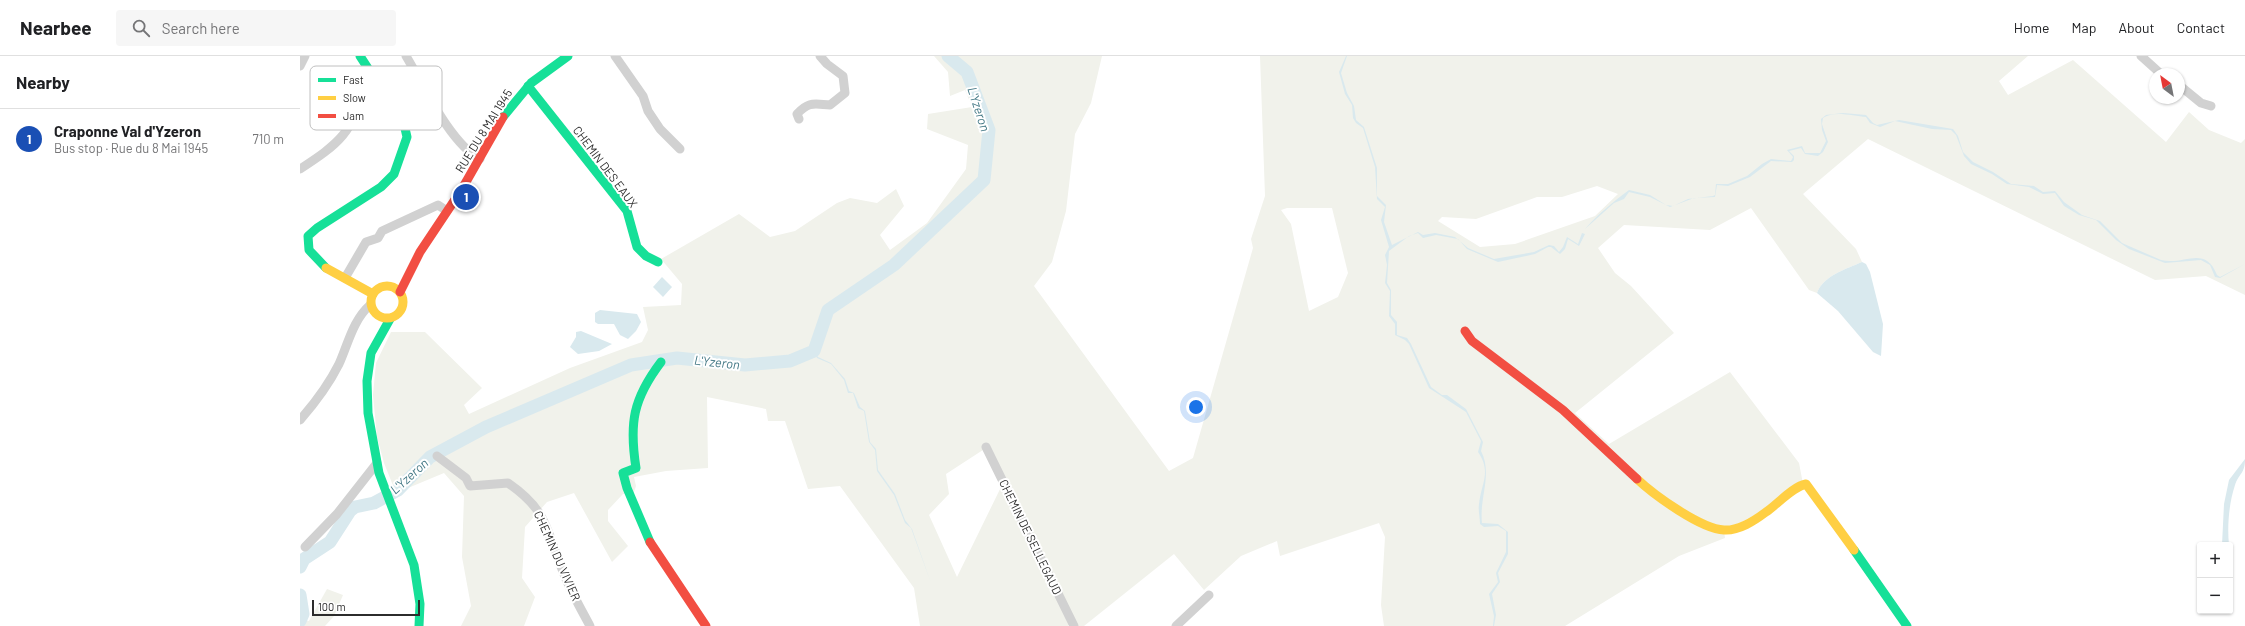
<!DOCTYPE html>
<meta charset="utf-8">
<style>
body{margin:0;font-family:Barlow,sans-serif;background:#f6f6f6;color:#202124}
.controls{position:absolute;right:12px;bottom:12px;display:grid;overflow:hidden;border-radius:4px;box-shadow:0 1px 3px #0004}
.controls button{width:36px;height:36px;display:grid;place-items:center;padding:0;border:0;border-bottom:1px solid #e0e0e0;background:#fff;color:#202124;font:20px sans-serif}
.compass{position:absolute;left:1849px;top:12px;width:36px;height:36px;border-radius:50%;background:#fff;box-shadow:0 1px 3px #0004;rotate:328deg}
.scale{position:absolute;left:12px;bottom:10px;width:108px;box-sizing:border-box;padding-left:4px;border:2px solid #2c2c2c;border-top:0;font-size:11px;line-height:14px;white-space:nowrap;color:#2c2c2c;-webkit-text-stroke:3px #fff;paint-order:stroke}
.you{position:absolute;left:896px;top:351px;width:14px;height:14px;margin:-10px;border:3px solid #fff;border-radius:50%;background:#1a73e8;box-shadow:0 0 0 6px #1a73e833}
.badge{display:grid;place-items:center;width:26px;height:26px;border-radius:50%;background:#767676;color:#fff;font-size:13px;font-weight:700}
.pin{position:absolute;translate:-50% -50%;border:2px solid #fff;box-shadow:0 1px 4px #0006}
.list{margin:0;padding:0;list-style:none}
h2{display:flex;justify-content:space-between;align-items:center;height:52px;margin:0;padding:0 16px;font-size:17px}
h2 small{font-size:13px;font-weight:400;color:#757577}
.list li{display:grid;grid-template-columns:26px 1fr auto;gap:12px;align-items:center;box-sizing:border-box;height:60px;padding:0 16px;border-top:1px solid #e0e0e0}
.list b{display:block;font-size:15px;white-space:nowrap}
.list p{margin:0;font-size:13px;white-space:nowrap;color:#757577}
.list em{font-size:13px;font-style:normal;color:#757577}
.icon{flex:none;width:22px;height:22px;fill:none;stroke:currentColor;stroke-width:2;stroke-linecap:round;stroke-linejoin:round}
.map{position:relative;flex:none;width:1945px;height:570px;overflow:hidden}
header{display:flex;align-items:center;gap:24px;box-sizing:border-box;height:56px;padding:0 20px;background:#fff;border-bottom:1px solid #e0e0e0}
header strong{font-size:19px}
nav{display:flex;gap:22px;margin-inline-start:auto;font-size:14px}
.search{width:280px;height:36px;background:#f6f6f6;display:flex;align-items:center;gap:10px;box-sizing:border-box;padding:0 14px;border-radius:4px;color:#757577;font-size:15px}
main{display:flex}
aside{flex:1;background:#fff}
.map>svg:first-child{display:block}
</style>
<header>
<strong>Nearbee</strong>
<div class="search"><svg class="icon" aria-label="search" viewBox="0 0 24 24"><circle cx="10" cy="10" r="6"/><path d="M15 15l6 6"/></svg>Search here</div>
<nav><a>Home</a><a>Map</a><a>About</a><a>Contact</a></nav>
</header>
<main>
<aside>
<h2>Nearby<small></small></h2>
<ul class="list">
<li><span class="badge" style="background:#1a4fb4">1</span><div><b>Craponne Val d'Yzeron</b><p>Bus stop · Rue du 8 Mai 1945</p></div><em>710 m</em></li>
</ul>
</aside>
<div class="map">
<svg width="1945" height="570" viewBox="0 0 1945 570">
<rect width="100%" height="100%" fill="#fff"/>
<!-- green -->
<g fill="#f1f2eb" fill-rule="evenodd">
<path d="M634 0H802L791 47 775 78 766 155 752 206 734 230 869 415 893 402 953 192 951 183 965 140 960 0H1728L1699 25 1708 39 1773 4 1866 86 1889 56 1909 74 1941 87 1945 83V239L1906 220 1855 224 1568 83 1503 138 1556 193 1562 206C1546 213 1523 220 1517 237L1509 234 1451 152 1410 174 1324 169 1298 192 1315 217 1331 230 1374 277 1275 357 1309 388 1430 316 1499 407 1504 433 1424 475 1425 482 1379 500 1265 570H1084L1081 549 1085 481 1079 467 980 500 977 485 941 500 904 534 874 498 784 570H774L771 566 768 570H620L614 532 540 430 508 433 485 365H468L466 353 407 341 408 412 366 415 334 421 336 430 333 439 323 438 308 454V465L328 490 312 506 274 437 247 446 225 471 222 522 235 541 224 570H161L171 550 162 501 164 440 144 417 96 437 84 407 77 381 73 339 76 307 91 276H125L182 332 164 349 169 358 270 312 342 286 348 274 343 251 381 249 382 228 361 203 439 158 470 181 495 175 537 147 550 142 577 147 596 133 604 150 580 179 590 194 627 167 666 113 668 89 627 73 628 58 672 51 665 34 650 40 648 16ZM1297 130 1318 138 1295 160 1215 188 1180 191 1138 165 1142 161 1176 163 1237 141H1262ZM987 152H1032L1048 217 1038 241 1009 255 991 168 981 154ZM686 392 703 427 657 521 629 459 649 438 646 418Z"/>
<path d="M27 533 43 539 34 560 25 570H0V563L9 565Z"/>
</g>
<!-- water -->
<g fill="#d9e9ee">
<path d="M1046 0H1047L1041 17 1047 37 1054 50 1056 64 1064 71 1077 112V140L1086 149 1084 166 1092 189 1118 176 1123 179 1135 177 1155 181 1168 192 1194 203 1234 196 1249 189 1254 190 1259 196 1263 191 1267 181 1278 188 1282 177 1285 178 1279 190 1268 183 1265 193 1260 198 1251 191H1248L1235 198 1198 206 1167 193 1158 183 1136 179 1123 182 1118 177 1109 180 1089 195 1087 227 1091 234V259L1097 266V279L1107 282 1111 288 1131 331 1142 339H1147L1166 353 1183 386 1181 395C1193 418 1179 442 1182 467L1198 468 1208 476V498L1198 517 1200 526 1192 538 1196 559 1194 570H1193L1194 560 1189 538 1198 526 1196 517 1206 496V475L1198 470 1184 471 1180 468C1180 461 1178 455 1179 448 1181 428 1192 416 1178 396L1181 385 1166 356 1129 332 1109 288 1105 284 1095 279V268L1089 260 1090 235 1085 227 1087 209 1085 199 1089 191 1081 164 1085 151 1077 143 1075 111 1063 72 1056 67 1053 62 1052 49 1045 38 1039 16Z"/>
<path d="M1543 57 1566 59 1573 67 1577 69 1599 64 1653 73 1658 80 1663 96 1673 106 1693 116 1711 128 1734 130 1743 136 1755 135 1764 146 1782 159 1800 165 1822 187 1861 204C1884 210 1905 188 1917 219L1920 221 1945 208 1920 222 1915 221 1910 209 1901 204 1865 207 1829 193 1816 184 1796 164 1779 159 1764 150 1755 137 1743 138 1729 131 1707 128 1692 118 1671 108 1664 100 1656 79 1651 74 1632 73 1595 65 1580 71 1570 67 1566 61C1554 60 1533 54 1523 62L1522 68 1528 86 1523 96 1518 100 1505 98 1501 92 1489 95 1494 100V104L1492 106 1471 105 1450 121 1428 130 1417 129 1415 141 1394 142 1370 151 1350 141 1329 136 1324 143 1314 147 1285 173C1298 158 1313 146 1329 134L1350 139 1366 149 1373 150 1388 143 1413 140 1415 139 1416 128H1428L1447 120 1462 108 1471 103 1491 105 1493 101 1487 94 1502 90 1505 97H1520L1526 85 1522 74 1521 63 1526 59Z"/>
<path d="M1562 206 1566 208 1570 216 1583 268 1581 300 1573 296 1538 255 1517 237C1523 220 1546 213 1562 206Z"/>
<path d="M362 221 372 231 363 241 353 231Z"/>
<path d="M300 254 337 258 341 266 336 275 328 283 320 279 314 268H298L295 266V257Z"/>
<path d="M281 275 312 288 299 295 278 298 270 291 276 281V276Z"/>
<path d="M513 294 518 301 531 307 545 323 549 335 554 337 560 351 565 355 570 386 576 393 578 414 595 438 605 464 612 473 631 527 611 472 605 467 594 439 577 415 575 394 569 386 564 355 558 352 553 337H548L544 324 531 308 517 302Z"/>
<path d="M1945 403C1945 418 1939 417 1935 429 1929 447 1927 470 1929 489H1922L1924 448 1929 424Z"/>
</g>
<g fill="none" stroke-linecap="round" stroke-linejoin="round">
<!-- river -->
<g stroke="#d9e9ee" stroke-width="13">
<path d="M0 511 4 503 30 486 50 455 55 451 74 447 98 434 130 401 186 371 331 309 377 302 445 309 490 305 514 295 528 254 594 209 684 124 689 74 667 16 648 0"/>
<path d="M0 539 3 558 0 565"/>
</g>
<!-- street -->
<g stroke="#d1d1d1" stroke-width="9">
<path d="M106 0C124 30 150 87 180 103"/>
<path d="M315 0 343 40 348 55 360 73 380 93"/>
<path d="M1841 0 1861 18"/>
<path d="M0 10 5 0"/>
<path d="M1879 29 1901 47 1911 50"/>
<path d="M499 63 497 58C509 45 514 48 530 49L545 37 543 20 527 8 520 0"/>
<path d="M0 113C37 89 56 75 63 29L74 22"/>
<path d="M45 222 66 186 78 182 82 175 138 149 147 155"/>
<path d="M0 364C14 348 29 328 39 308 48 288 53 264 70 249"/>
<path d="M686 391 774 570"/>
<path d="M137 400 166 422 170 430 208 427C250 456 246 476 264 518 271 536 281 553 290 570"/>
<path d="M5 491 37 458 77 407"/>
<path d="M876 570 909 539"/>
</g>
<!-- fast -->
<g stroke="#16e098" stroke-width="9">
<path d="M228 30 327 155 337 191 346 200 358 206"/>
<path d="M203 61 231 27 268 0"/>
<path d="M26 212 9 194 8 180 17 172 81 131 94 118 107 81 104 68 60 0"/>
<path d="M90 263 71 297 67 325 68 357 79 417 114 509 120 548 119 570"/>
<path d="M350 486 327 432 323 417 336 412C329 367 333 343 361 306"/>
<path d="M1554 494 1607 570"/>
</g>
<!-- slow -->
<g stroke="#ffcf43" stroke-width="9">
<path d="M26 212 73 238"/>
<circle cx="87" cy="246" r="16"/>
<path d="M1337 423C1354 439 1401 473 1424 474 1439 475 1454 465 1466 456 1478 448 1492 431 1506 428L1554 494"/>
</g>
<!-- jam -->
<g stroke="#f24e42" stroke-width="9">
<path d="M100 236 120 196 162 133 203 61"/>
<path d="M1165 275 1172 285 1263 354 1337 423"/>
<path d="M350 486 406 570"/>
</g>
</g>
<g text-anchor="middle" stroke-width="4" stroke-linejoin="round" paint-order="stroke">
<!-- street labels -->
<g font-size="12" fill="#2c2c2c" stroke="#fff">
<text transform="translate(184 75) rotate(-58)" y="4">RUE DU 8 MAI 1945</text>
<text transform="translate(305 111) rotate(53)" y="4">CHEMIN DES EAUX</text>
<text transform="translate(730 481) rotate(64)" y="4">CHEMIN DE SELLEGAUD</text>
<text transform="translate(257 500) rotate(66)" y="4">CHEMIN DU VIVIER</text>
</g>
<!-- water labels -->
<g font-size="13" font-style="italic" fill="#437885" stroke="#fff">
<text transform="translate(679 53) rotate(72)" y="5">L'Yzeron</text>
<text transform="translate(417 306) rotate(6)" y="5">L'Yzeron</text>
<text transform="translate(109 420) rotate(-42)" y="5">L'Yzeron</text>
</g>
</g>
<!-- legend -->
<rect x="10" y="10" width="132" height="64" rx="6" fill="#fff" stroke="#c0c0c0" stroke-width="1"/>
<rect x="18" y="22" width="18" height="4" fill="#16e098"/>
<rect x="18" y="40" width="18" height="4" fill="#ffcf43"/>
<rect x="18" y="58" width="18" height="4" fill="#f24e42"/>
<g font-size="11" fill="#2c2c2c">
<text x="43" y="28">Fast</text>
<text x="43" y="46">Slow</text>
<text x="43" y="64">Jam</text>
</g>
</svg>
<div class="controls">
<button>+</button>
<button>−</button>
</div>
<svg class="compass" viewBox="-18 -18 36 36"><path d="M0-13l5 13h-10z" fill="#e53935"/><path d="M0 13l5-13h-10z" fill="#757577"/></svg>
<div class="scale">100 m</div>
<div class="you"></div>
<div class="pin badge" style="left:166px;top:141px;background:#1a4fb4">1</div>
</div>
</main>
